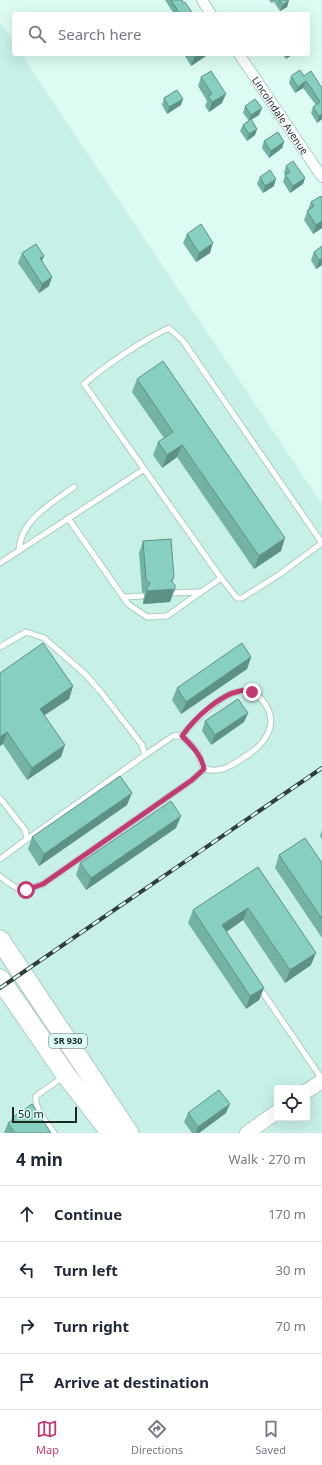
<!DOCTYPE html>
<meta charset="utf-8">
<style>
body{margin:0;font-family:"Noto Sans",sans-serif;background:#f2f2f3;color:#1f2937}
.controls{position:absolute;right:12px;bottom:12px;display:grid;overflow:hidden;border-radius:4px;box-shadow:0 4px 16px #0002}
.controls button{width:36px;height:36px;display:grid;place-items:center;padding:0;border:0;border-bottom:1px solid #e0e1e3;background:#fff;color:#1f2937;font:20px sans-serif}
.scale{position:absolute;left:12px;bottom:10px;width:65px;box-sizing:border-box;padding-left:4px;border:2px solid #1b2724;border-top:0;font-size:11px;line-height:14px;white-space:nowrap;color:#1b2724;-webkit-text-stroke:3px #dbfbf3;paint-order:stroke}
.stop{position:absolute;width:12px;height:12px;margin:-9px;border:3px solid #c33973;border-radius:50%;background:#fff}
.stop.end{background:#c33973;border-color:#fff;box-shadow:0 1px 4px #0008}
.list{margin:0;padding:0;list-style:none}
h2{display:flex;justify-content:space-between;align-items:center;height:52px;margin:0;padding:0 16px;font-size:17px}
h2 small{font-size:13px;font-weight:400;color:#747a83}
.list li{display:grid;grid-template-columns:26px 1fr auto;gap:12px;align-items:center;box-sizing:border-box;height:56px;padding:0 16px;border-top:1px solid #e0e1e3}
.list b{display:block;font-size:15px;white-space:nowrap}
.list em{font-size:13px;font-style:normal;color:#747a83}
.icon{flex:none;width:22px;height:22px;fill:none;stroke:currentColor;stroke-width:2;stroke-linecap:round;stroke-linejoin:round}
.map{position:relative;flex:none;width:322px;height:1133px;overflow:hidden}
.search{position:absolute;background:#fff;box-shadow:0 4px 16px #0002;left:12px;right:12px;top:12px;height:44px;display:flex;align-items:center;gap:10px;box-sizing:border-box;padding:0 14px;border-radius:4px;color:#747a83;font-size:15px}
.sheet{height:276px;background:#fff}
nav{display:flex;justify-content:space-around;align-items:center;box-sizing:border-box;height:56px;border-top:1px solid #e0e1e3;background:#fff;font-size:11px;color:#747a83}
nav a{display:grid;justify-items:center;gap:2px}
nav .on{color:#c33973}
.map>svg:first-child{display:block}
</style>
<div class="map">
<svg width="322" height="1133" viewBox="0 0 322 1133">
<rect width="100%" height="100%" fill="#dbfbf3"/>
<!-- built -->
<path fill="#c7f0e6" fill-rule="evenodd" d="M0 22 14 43V54H21L322 504V1133H0ZM277 1088H307V1118H277Z"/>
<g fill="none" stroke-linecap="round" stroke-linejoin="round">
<!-- lane casing -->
<g stroke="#adccc5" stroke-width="7">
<g id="lane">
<path d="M169 328 183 341 322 543 280 574 242 598H237L221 578 84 384C105 366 144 339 169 328Z"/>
<path d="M68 518 128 604 147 617 167 616 221 578"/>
<path d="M19 551C20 520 52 503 74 487"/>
<path d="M0 563 143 470"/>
<path d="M170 593 201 592"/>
<path d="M123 597 142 596"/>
<path d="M0 647 26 632 44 638 85 674 101 692 142 745 145 755 26 840"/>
<path d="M182 736C192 722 224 691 242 691 251 691 258 694 263 701 281 724 265 745 243 758 229 767 221 773 204 769"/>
<path d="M0 798 25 830 27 839 0 859"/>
<path d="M0 876C17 891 22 892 43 884L192 780 204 769 197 751 182 736H173L145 755"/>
<path d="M259 987 322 1079"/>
<path d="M54 1133C47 1122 34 1110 36 1096L63 1077"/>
</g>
</g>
<!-- street casing -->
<g stroke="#adccc5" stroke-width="12">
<g id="street">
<path d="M202 0 211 14"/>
<path id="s1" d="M239 54 322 177"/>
</g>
</g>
<!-- secondary casing -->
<g stroke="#adccc5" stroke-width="16">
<g id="secondary">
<path d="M307 1091 322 1081"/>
<path d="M247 1133 277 1112"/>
</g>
</g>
<!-- highway casing -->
<g stroke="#adccc5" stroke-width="21">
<g id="highway">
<path d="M0 940 129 1133"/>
<path d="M0 979 66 1075 111 1133"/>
</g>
</g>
<!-- lane -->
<use href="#lane" stroke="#fff" stroke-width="5"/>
<!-- street -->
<use href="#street" stroke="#fff" stroke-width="10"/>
<!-- secondary -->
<use href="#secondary" stroke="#fff" stroke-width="14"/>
<!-- highway -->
<use href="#highway" stroke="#fff" stroke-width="19"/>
<!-- rail casing -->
<g stroke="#313f3c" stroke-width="4">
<path id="rail" d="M0 988 322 768"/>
</g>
<!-- rail -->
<use href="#rail" stroke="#dbfbf3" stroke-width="2.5" stroke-dasharray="8" stroke-linecap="butt"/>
</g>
<!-- wall -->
<g fill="#74b2a4">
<path d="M165 0H182L183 3 193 14H174Z"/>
<path d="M269 0H289L287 7 280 11 274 2 271 3Z"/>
<path d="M185 54H209L191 66 185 56Z"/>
<path d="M282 54H293L286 59Z"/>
<path d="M291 76H304L322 88V119L317 123 311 113 313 107 316 105 303 88 295 93 289 83Z"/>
<path d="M201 77 222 103 209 112 205 106 207 101 198 86Z"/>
<path d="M164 98 181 105 167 114 162 105Z"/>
<path d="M245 106 262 108 259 115 251 120 257 129 255 135 247 141 240 131 243 125 249 121 243 113Z"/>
<path d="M264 141 284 142 282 148 269 158 262 148Z"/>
<path d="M286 166 305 178 303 184 290 193 283 182 285 175 284 173Z"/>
<path d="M260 177 274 186 263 193 257 184Z"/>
<path d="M322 198V228L313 234 304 220 311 202Z"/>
<path d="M187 234 210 253 196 262 183 243Z"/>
<path d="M314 252 322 265 316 269 311 260Z"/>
<path d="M22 253 42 261 49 286 39 293 18 263Z"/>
<path d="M137 379 281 551 254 569 177 457 162 468 153 455 158 442 164 438 132 392Z"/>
<path d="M143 541 174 577 172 582 170 602 143 604V600L145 594 142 592 139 553Z"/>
<path d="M251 657 247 669 181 714 172 700 177 688Z"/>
<path d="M0 673 73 686 69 699 44 715 61 757 27 780 3 744 0 746Z"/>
<path d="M248 713 244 722 211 745 202 731 205 721Z"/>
<path d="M127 805 39 866 28 849 32 837Z"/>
<path d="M176 828 86 890 76 875 80 863Z"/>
<path d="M322 830V839L320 836Z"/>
<path d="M279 855 322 863V938L275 868Z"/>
<path d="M258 867 311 965 285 983 243 920 226 932 264 988 259 1000 246 1009 188 923 193 910Z"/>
<path d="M188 1113H226L199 1133H192L184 1122Z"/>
<path d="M12 1118 51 1133H4L8 1123 11 1121Z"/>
</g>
<!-- shaded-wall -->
<g fill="#5e9186">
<path d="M289 0 287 7 280 11 283 5Z"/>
<path d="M198 54H209L191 66 195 56Z"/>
<path d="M287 54H293L286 59Z"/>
<path d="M306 81 303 88 295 93 298 87Z"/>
<path d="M226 94 222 103 209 112 212 102Z"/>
<path d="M183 99 181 105 167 114 169 107Z"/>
<path d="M262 108 259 115 249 121 251 115Z"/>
<path d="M322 114V119L317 123 319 116Z"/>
<path d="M257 129 255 135 247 141 249 134Z"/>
<path d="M284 142 282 148 269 158 271 151Z"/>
<path d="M305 178 303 184 290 193 293 186Z"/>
<path d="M276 179 274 186 263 193 265 186Z"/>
<path d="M322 221V228L313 234 316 225Z"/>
<path d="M213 243 210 253 196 262 199 253Z"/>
<path d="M44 256 40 265V258Z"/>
<path d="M322 258V265L316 269 319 260Z"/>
<path d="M52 277 49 286 39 293 42 284Z"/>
<path d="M182 445 177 457 162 468 167 455Z"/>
<path d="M285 538 281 551 254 569 259 556Z"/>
<path d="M174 577 169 590 175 589 170 602 143 604 147 591 171 581Z"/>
<path d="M251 657 247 669 181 714 186 702Z"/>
<path d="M73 686 69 699 36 721 40 709Z"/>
<path d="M248 713 244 722 211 745 215 735Z"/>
<path d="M7 732 3 744 0 746V737Z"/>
<path d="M65 745 61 757 27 780 32 768Z"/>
<path d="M132 793 127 805 39 866 44 854Z"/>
<path d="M181 816 176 828 86 890 91 878Z"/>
<path d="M248 908 243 920 218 938 222 925Z"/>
<path d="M316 953 311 965 285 983 290 970Z"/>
<path d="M264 988 259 1000 246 1009 250 996Z"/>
<path d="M230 1104 226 1113 199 1133H196L198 1127Z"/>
</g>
<!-- building -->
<g fill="#87cfbf" stroke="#5e9186">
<path d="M171 0H182L183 3 185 2 193 14H180Z"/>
<path d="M279 0H289L283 5Z"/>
<path d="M193 54H198L195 56Z"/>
<path d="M300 70 304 76 311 71 322 88V114L319 116 313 107 320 102 312 89 306 81 298 87 291 76Z"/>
<path d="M211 71 226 94 212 102 208 96 212 94 201 77Z"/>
<path d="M177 90 183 99 169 107 164 98Z"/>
<path d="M255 99 262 108 251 115 245 106Z"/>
<path d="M251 119 257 129 249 134 243 125Z"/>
<path d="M278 132 284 142 271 151 264 141Z"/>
<path d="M293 161 305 178 293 186 285 175 290 172 286 166Z"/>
<path d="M270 170 276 179 265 186 260 177Z"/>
<path d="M321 196 322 198V221L316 225 307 211 314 206 311 202Z"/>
<path d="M201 224 213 243 199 253 187 234Z"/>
<path d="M36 244 44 256 40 258 52 277 42 284 22 253Z"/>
<path d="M322 246V258L319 260 314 252Z"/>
<path d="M163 361 285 538 259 556 182 445 167 455 158 442 173 432 137 379Z"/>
<path d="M171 539 174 577 171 581 175 585V589L147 591V588L150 583 146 580 143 541Z"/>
<path d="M43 643 73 686 40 709 65 745 32 768 7 732 0 737V673Z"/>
<path d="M242 643 251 657 186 702 177 688Z"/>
<path d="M238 699 248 713 215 735 205 721Z"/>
<path d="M120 776 132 793 44 854 32 837Z"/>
<path d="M171 801 181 816 91 878 80 863Z"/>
<path d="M305 838 322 863V919L279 855Z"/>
<path d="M258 867 316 953 290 970 248 908 222 925 264 988 250 996 193 910Z"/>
<path d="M219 1090 230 1104 198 1127 188 1113Z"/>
<path d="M32 1104 51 1133H15L8 1123 13 1120 12 1118Z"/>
</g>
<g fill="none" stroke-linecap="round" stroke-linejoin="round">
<!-- route -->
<path stroke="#c33973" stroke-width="5" d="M26 890 43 884 192 780 204 769C201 754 192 746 182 736 194 719 219 695 240 691 243 690 248 691 252 692"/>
</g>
<g text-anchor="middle" stroke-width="3.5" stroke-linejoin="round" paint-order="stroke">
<!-- shield labels -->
<rect fill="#dbfbf3" stroke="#556762" stroke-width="1" x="49" y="1034" width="38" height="14" rx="3"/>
<g font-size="9" font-weight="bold" fill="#1b2724">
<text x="68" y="1044">SR 930</text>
</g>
<!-- street labels -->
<g font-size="10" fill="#1b2724" stroke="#dbfbf3">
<text dy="4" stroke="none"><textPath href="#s1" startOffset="74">Lincolndale Avenue</textPath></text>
</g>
</g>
</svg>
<div class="controls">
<button><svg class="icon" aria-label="locate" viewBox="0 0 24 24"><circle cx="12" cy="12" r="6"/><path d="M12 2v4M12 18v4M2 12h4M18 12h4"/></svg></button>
</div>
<div class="scale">50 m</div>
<div class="stop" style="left:26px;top:890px"></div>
<div class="stop end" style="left:252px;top:692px"></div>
<div class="search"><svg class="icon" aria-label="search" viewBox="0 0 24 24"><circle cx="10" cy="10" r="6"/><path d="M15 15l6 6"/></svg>Search here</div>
</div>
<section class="sheet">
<h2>4 min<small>Walk · 270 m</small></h2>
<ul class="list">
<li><svg class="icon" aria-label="ahead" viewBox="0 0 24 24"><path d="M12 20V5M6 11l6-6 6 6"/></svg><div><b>Continue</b></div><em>170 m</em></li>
<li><svg class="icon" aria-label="left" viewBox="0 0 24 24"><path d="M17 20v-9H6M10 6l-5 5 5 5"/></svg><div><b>Turn left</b></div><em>30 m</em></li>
<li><svg class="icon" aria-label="right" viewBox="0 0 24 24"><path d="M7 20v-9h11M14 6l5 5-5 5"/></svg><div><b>Turn right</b></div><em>70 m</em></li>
<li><svg class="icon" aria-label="arrive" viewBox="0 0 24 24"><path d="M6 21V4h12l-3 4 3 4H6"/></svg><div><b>Arrive at destination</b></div></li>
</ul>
</section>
<nav>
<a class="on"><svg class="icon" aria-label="map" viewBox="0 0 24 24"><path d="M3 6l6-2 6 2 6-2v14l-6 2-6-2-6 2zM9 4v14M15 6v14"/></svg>Map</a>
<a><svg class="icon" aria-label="directions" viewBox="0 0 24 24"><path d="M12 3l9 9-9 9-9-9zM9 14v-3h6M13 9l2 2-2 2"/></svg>Directions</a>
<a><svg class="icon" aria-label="saved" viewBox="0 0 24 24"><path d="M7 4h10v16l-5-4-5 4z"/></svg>Saved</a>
</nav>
